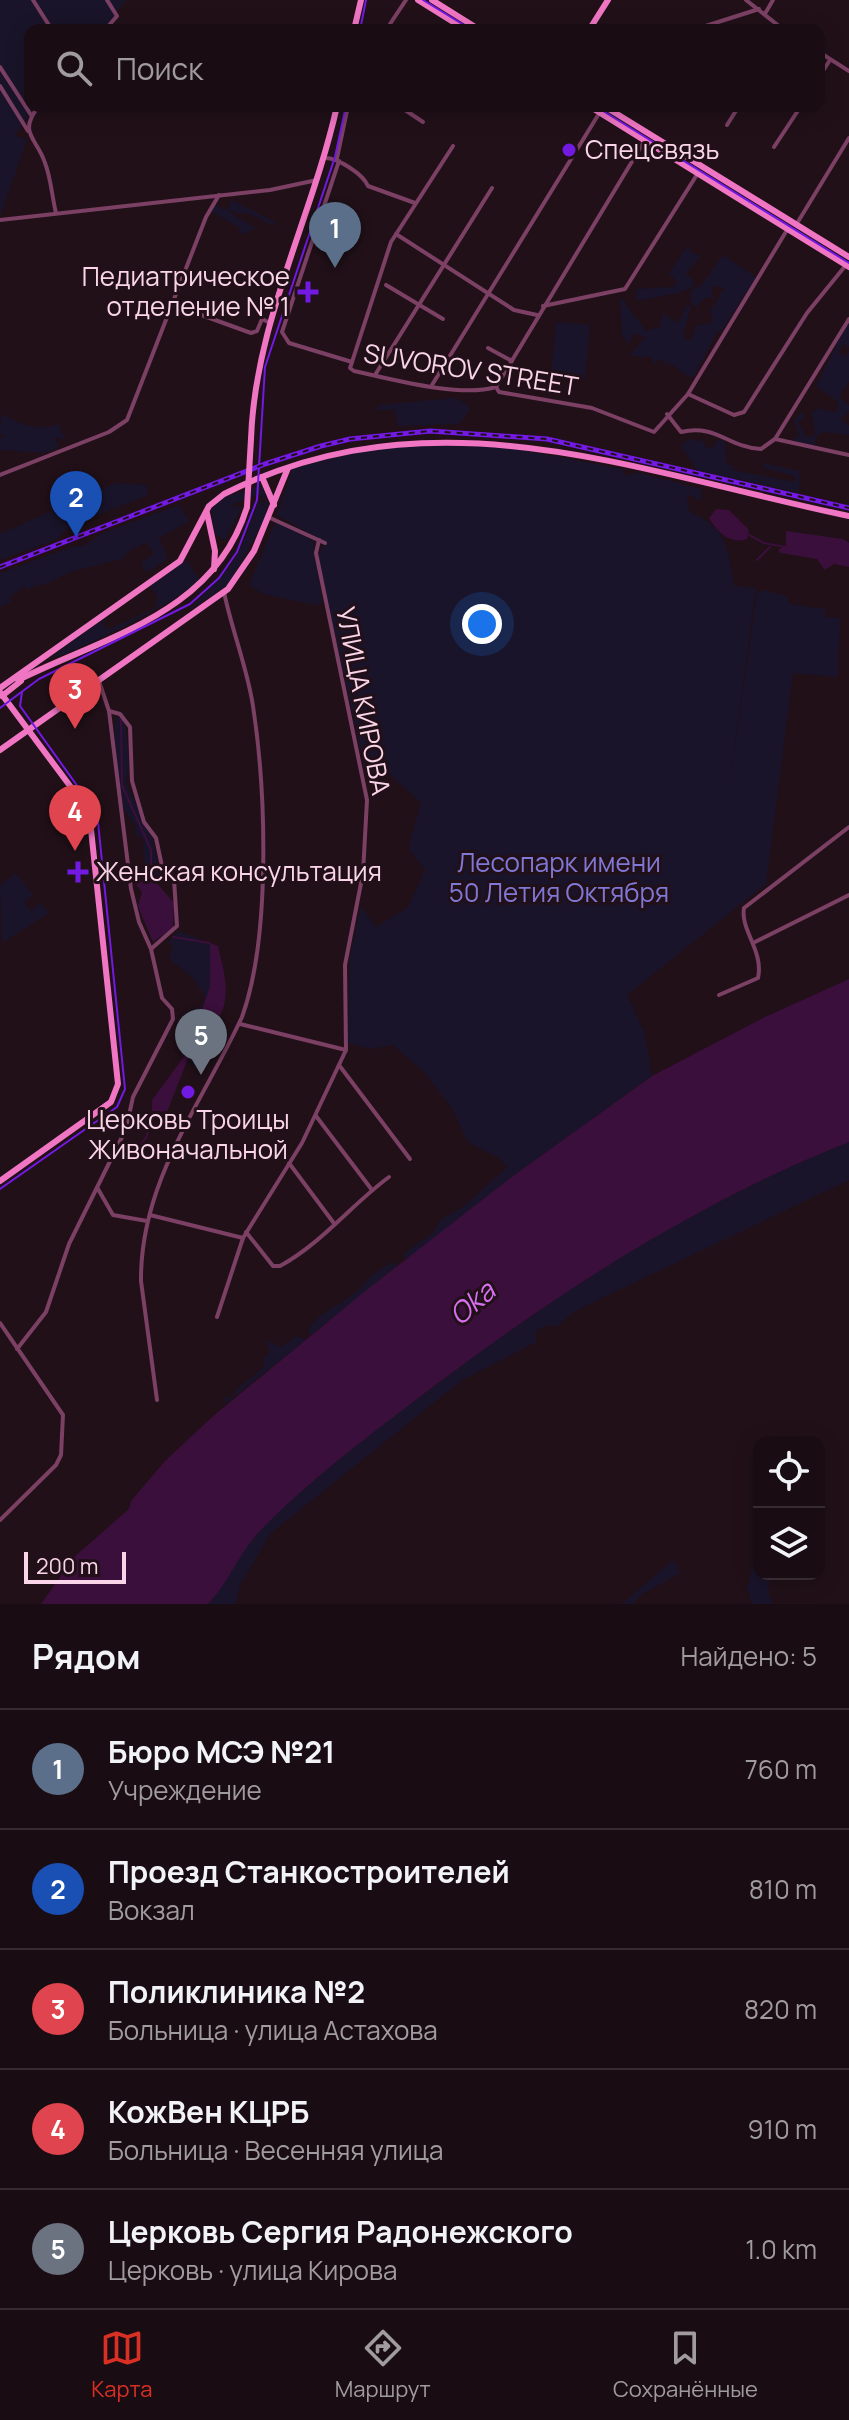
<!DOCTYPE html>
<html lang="ru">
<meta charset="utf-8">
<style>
body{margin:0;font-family:Manrope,sans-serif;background:#261a20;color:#f1f3f6}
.controls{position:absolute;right:24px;bottom:24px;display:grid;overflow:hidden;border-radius:16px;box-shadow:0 4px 20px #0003}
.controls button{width:72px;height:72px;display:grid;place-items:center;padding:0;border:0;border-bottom:2px solid #372c32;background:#190c12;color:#f1f3f6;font:40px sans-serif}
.scale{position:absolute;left:24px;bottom:20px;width:102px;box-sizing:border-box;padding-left:8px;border:4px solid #fad4e9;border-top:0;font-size:22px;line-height:28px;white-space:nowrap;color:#fad4e9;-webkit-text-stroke:6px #211018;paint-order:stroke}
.you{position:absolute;left:482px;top:624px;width:28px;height:28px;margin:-20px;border:6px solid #fff;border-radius:50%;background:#1a73e8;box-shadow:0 0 0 12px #1a73e833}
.badge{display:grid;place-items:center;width:52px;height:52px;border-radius:50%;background:#d93025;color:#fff;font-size:26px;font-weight:700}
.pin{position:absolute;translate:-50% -66px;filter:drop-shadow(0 2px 4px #0008)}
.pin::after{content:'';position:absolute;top:42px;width:28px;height:24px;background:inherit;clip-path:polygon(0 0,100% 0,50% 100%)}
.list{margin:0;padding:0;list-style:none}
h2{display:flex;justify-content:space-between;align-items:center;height:104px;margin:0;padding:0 32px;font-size:34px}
h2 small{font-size:26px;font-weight:400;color:#9f9b9f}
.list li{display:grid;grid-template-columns:52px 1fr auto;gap:24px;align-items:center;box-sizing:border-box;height:120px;padding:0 32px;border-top:2px solid #372c32}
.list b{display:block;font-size:30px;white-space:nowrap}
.list p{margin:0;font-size:26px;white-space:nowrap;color:#9f9b9f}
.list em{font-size:26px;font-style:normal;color:#9f9b9f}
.icon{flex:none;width:44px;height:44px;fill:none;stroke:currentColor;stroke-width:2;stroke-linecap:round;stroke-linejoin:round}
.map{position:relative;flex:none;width:849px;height:1604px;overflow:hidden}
.search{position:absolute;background:#190c12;box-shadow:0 4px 20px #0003;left:24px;right:24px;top:24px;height:88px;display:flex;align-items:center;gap:20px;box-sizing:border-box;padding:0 28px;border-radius:16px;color:#9f9b9f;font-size:30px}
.sheet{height:704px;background:#190c12}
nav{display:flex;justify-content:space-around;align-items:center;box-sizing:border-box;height:112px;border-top:2px solid #372c32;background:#190c12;font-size:22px;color:#9f9b9f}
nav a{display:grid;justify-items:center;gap:4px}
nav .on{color:#d93025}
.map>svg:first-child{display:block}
</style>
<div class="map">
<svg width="849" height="1604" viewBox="0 0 849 1604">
<rect width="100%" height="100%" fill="#211018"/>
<!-- green -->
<g fill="#1a142a">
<path d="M0 0H126L103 30H30V106H36L15 135 27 140 0 216V130L6 131 0 129Z"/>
<path d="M232 200 275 222 274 226 246 212 241 214 230 210 231 214 255 227 247 233H239L240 228 211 211 215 205 227 210Z"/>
<path d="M688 245 692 253 701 255 686 274 694 281 692 287 679 293 637 301 636 289 674 287 676 280 669 273Z"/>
<path d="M723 255 756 277 722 330 717 332 695 374 690 378 668 362 666 368 664 361 659 359 654 365 652 357 629 356 645 338 633 333 629 344 622 337 620 299 624 298C627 312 640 318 645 331L660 327 662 313 678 323 687 304 691 306 683 336 689 342 697 325 709 324 713 320 710 311 724 289 716 285 712 289 713 299 706 297 696 308 690 301 691 290 702 285Z"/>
<path d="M849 320V347L843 344 838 353 845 357 849 351V381L839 397 849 405V411L841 419 849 426V435L824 432 816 436 814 446 793 440 799 435 794 421 802 411 805 417 798 422 807 438 815 435 812 412 819 408 834 413 838 408 837 401 816 386Z"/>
<path d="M556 322 590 325 585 379 551 376Z"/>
<path d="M455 398 466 403 470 410 459 424 398 426 394 409 377 411 378 405Z"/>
<path d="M1 414C19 423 42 434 58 423L66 441 55 437 58 448 44 453 0 450V437L5 438 0 432Z"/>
<path d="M690 439 703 441 707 448 714 447 716 440 725 441 727 464 734 466 733 470 794 482 795 476 763 468V463L800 471 799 493 697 470 680 445Z"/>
<path d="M495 445 623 469 622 473 630 476 636 472 702 489 701 501 687 494 689 511C725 527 729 546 734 586L756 588 725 815 757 593 762 590 786 596 790 604 825 609V617L840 618 838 677 793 673 766 884 627 995 644 1031 652 1076 513 1176 408 1260 404 1259 405 1252 433 1233 440 1220 464 1206 507 1167 501 1159 468 1142 451 1107 422 1070 393 1045 371 1049 348 1043 350 956 361 906 376 927 408 907 425 870 408 848 421 803 384 769 366 777 318 556 325 543 277 515 293 467 387 446Z"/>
<path d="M115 483 146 485 148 495 69 527 57 539 0 560V534Z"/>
<path d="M261 485 270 507 266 509 267 514 230 583 187 612 230 567 244 542 258 502H263L264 509 265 501 259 494 233 504 232 509 234 506 241 508 225 541 214 533 212 509 222 498Z"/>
<path d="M179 505 189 521 159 538 168 559 146 573 141 562 154 554 146 542 126 553 125 558 74 571 40 586 38 584 28 590 25 586 9 598 12 602 0 607V573L75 546H83L105 532Z"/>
<path d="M275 522 313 540 322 602 316 605 263 594 249 585Z"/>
<path d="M186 560 199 578C186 599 75 653 49 659L119 607 102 621 107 630 155 608 158 597 150 586Z"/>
<path d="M124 712 129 762 126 783 152 838 162 882 159 884 155 874 145 877 143 838 135 835 136 825C110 801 112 750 116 718Z"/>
<path d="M16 873 33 895 24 902 35 917 31 910 41 903 49 913 2 943 0 885Z"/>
<path d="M179 931 210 943V987L203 1016 227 1037 216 1032 204 1058 199 1056 192 1067 189 1055 182 1057 188 1027 183 1014 201 1006 206 998 193 978 169 959 173 947 168 942Z"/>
<path d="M849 1142V1180L575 1311 556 1327 547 1325 536 1331V1342L461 1381 271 1533 240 1585 236 1604H208C221 1591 225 1579 233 1564 240 1552 251 1541 260 1531 305 1484 357 1445 408 1406 543 1302 690 1205 849 1142Z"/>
<path d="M396 1262 397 1268 311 1335 308 1333C313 1315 338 1306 351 1296 366 1284 374 1268 396 1262Z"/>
<path d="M297 1336 306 1340 223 1405 226 1397 234 1396 233 1392 264 1367 263 1359 270 1352 266 1340 282 1347Z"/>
<path d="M759 1539V1574H771L768 1592 773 1604H752L747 1588Z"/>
<path d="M673 1560 680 1573 641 1595 633 1604H622Z"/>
</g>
<!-- water -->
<g fill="#3a0f3b">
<path d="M716 509 729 510 749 530 747 539C730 545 717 532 709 518Z"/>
<path d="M786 531 843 539 849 543V567L834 564 825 570 817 559 781 553 778 550 786 545Z"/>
<path d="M145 878 147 883 154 880 174 903 173 928 153 942 138 906 142 892 136 885Z"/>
<path d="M210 943 218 946C224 972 233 999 216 1022L206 1018 201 1012 210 987Z"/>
<path d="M849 979V1142C690 1205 543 1302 408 1406 357 1445 305 1484 260 1531 238 1554 229 1582 208 1604H41L74 1557 129 1509 131 1501 165 1461 212 1417 364 1292 513 1176 652 1076 765 1017Z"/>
<path d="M186 1054 189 1056 167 1112 152 1111V1100Z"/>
</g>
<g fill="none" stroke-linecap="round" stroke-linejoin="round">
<!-- stream -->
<g stroke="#3a0f3b" stroke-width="2">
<path d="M749 535 764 543 785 547"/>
<path d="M757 560 770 547"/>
<path d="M121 720 122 785 151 850V879"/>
<path d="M173 937 210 943"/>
<path d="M186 1054 200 1020"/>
<path d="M134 1151 146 1138 153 1117"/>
</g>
<!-- street -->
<g stroke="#7b4064" stroke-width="4">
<path d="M33 0 52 30"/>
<path d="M746 0 784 30"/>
<path d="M766 12 773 0"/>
<path d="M105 30 117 16 107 0"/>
<path d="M366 30H369"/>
<path d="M386 30 406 0"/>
<path d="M693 30 759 9"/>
<path d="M819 52 849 71"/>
<path d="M0 67 31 115"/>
<path d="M819 77 830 60"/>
<path d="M0 86 28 131"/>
<path d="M39 106C17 133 37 138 45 163 51 178 52 197 56 213"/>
<path d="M399 106 423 122"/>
<path d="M727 125 739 106"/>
<path d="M774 147 801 106"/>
<path d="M325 158C338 158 363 174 368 186L415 203"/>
<path d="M337 158 348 106"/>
<path d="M339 161 282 332 289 343 352 362"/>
<path d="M0 220 270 190 317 180"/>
<path d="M796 225 849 138"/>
<path d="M396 234 514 310 537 315"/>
<path d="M386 285 443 319"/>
<path d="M171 304 251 333 257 331 262 319 270 323"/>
<path d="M543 306 625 289 698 173"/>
<path d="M488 348 512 361"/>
<path d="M352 362 350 368 354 371C392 379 459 398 496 387L499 392 592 408 654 432 688 394 787 230"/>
<path d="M352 362 391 242 453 146"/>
<path d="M375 375 492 188"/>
<path d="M432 385 600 112"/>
<path d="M496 387 645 140"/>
<path d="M688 394 734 415 744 412 807 313 846 265"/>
<path d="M667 414 681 432C717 424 727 447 761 449L775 439 849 319"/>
<path d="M775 439 849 455"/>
<path d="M0 475 109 432 127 420 206 217 219 195"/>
<path d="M268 517 325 543"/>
<path d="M109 711 120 714 130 727 132 781 144 822 156 838 163 871 174 879 177 926 151 949"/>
<path d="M755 942 849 895"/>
<path d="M719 995 758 978C764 951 740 930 744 908L849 827"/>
<path d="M240 1024 346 1050"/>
<path d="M339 1065 410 1159"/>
<path d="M316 1116 372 1190"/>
<path d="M289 1163 333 1222"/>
<path d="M98 1189 113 1215 147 1221"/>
<path d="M150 1215 243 1238"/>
<path d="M246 1232 273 1266H280C322 1243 351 1205 389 1177"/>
<path d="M217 1317 243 1238 302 1143 346 1050 345 965 363 873 367 800 316 553 319 540"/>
<path d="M0 1323 63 1415 61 1455 56 1465 0 1520"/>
<path d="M17 1349 46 1312 69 1244 126 1129 133 1097 173 1019 172 1009 162 998 151 949 139 922 131 889 109 711 99 681"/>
<path d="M157 1400 141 1281C140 1182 202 1103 242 1017 271 937 266 791 253 706 247 667 232 631 224 592"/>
</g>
<!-- secondary -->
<g stroke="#f076c3" stroke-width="6">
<path d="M418 0 466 30"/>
<path d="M432 0 480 30"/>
<path d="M354 30 361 0"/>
<path d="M589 30 608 0"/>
<path d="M589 106 849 267"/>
<path d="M604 106 849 257"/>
<path d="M251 439C255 323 312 218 337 106"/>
<path d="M262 477 274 505"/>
<path d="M207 513 215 551 214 569"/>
<path d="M18 680C107 636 215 613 247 507"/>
<path d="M0 688 180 561 209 506 224 494C434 388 636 472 849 516"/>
<path d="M0 692 79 798 90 820 118 1084 111 1102 0 1181"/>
<path d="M2 696 21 681"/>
<path d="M0 750 228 589 254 551 288 468"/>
</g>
<!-- tram -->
<g stroke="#7219e2" stroke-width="2">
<path d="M423 0 472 30"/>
<path d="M360 30 366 0"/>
<path d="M595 106 849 263"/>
<path d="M0 708 39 679 190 604 219 578 237 552 257 500 265 367 335 157 346 106"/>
<path d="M0 1189 117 1107 125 1089 98 822 86 798 20 706 22 692"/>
</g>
<!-- rail casing -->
<g stroke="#7219e2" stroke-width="5">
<path id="rail" d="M0 567 265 464 321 446 350 439 430 431 547 439 849 508"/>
</g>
<!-- rail -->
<use href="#rail" stroke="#211018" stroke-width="2" stroke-dasharray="6" stroke-linecap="butt"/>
<!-- secondary-bridge -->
<path stroke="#f076c3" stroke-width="6" d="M247 507 251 439"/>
</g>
<!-- markers -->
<g fill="#7219e2" stroke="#211018" stroke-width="3">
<circle cx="569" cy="150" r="8"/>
<path d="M304 280h8v8h8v8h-8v8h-8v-8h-8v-8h8z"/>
<path d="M74 860h8v8h8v8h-8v8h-8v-8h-8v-8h8z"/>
<circle cx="188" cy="1092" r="8"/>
</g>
<g text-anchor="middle" stroke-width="6" stroke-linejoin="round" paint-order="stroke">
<!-- poi labels -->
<g font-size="26" fill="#fad4e9" stroke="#211018" text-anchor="start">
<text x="585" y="159">Спецсвязь</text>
<text x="290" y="286" text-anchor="end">Педиатрическое<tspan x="290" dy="30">отделение № 1</tspan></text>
<text x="96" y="881">Женская консультация</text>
<text x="188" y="1129" text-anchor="middle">Церковь Троицы<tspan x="188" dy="30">Живоначальной</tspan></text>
</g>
<!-- street labels -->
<g font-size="26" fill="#fad4e9" stroke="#211018">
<text transform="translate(471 370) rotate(9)" y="9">SUVOROV STREET</text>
<text transform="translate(363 701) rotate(79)" y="9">УЛИЦА КИРОВА</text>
</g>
<!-- park labels -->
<g font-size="26" fill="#8078d6" stroke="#211018">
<text x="559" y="872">Лесопарк имени<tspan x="559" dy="30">50 Летия Октября</tspan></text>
</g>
<!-- water labels -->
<g font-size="28" font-style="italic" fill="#d66eef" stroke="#211018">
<text transform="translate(472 1303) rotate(-41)" y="10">Oka</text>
</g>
</g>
</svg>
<div class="controls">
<button><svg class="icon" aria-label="locate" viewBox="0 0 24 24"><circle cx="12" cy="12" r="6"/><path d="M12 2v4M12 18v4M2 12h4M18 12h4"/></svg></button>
<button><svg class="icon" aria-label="layers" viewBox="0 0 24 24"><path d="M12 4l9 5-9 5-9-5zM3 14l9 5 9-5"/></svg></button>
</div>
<div class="scale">200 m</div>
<div class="you"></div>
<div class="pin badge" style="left:335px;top:268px;background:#5c6f8a">1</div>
<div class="pin badge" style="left:76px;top:537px;background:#1a4fb4">2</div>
<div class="pin badge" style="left:75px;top:729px;background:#e0444e">3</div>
<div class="pin badge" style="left:75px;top:851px;background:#e0444e">4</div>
<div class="pin badge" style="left:201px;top:1075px;background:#6b7280">5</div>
<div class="search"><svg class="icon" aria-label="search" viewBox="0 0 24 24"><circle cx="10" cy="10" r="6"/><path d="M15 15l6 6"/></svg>Поиск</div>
</div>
<section class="sheet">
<h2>Рядом<small>Найдено: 5</small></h2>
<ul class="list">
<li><span class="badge" style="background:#5c6f8a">1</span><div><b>Бюро МСЭ №21</b><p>Учреждение</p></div><em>760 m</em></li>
<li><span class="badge" style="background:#1a4fb4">2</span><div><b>Проезд Станкостроителей</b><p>Вокзал</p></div><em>810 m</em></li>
<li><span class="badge" style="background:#e0444e">3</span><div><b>Поликлиника №2</b><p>Больница · улица Астахова</p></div><em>820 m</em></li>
<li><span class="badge" style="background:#e0444e">4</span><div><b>КожВен КЦРБ</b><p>Больница · Весенняя улица</p></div><em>910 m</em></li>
<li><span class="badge" style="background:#6b7280">5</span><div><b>Церковь Сергия Радонежского</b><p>Церковь · улица Кирова</p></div><em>1.0 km</em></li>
</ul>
</section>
<nav>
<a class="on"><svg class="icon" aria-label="map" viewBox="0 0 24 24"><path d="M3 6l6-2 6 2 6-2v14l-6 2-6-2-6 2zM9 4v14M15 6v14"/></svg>Карта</a>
<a><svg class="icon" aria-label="directions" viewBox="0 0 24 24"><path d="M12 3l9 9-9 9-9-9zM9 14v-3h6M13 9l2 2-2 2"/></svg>Маршрут</a>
<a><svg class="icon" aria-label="saved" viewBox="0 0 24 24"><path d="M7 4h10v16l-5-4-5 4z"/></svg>Сохранённые</a>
</nav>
